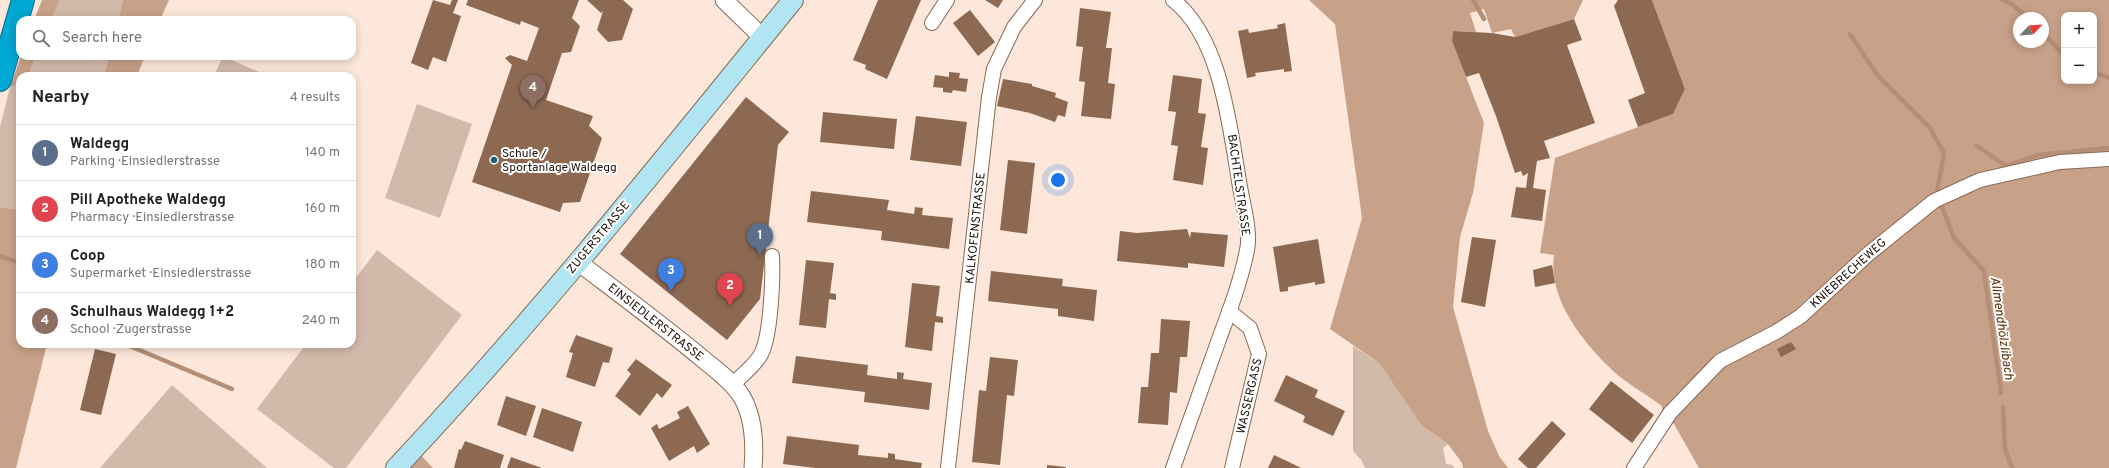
<!DOCTYPE html>
<meta charset="utf-8">
<style>
body{margin:0;font-family:Overpass,sans-serif;background:#f2f2f2;color:#222}
.controls{position:absolute;right:12px;top:12px;display:grid;overflow:hidden;border-radius:8px;box-shadow:0 2px 10px #0003}
.controls button{width:36px;height:36px;display:grid;place-items:center;padding:0;border:0;border-bottom:1px solid #e0e0e0;background:#fff;color:#222;font:20px sans-serif}
.compass{position:absolute;left:2013px;top:12px;width:36px;height:36px;border-radius:50%;background:#fff;box-shadow:0 2px 10px #0003;rotate:65deg}
.you{position:absolute;left:1058px;top:180px;width:14px;height:14px;margin:-10px;border:3px solid #fff;border-radius:50%;background:#1a73e8;box-shadow:0 0 0 6px #1a73e833}
.badge{display:grid;place-items:center;width:26px;height:26px;border-radius:50%;background:#b45309;color:#fff;font-size:13px;font-weight:700}
.pin{position:absolute;translate:-50% -33px;filter:drop-shadow(0 1px 2px #0008)}
.pin::after{content:'';position:absolute;top:21px;width:14px;height:12px;background:inherit;clip-path:polygon(0 0,100% 0,50% 100%)}
.list{margin:0;padding:0;list-style:none}
h2{display:flex;justify-content:space-between;align-items:center;height:52px;margin:0;padding:0 16px;font-size:17px}
h2 small{font-size:13px;font-weight:400;color:#767676}
.list li{display:grid;grid-template-columns:26px 1fr auto;gap:12px;align-items:center;box-sizing:border-box;height:56px;padding:0 16px;border-top:1px solid #e0e0e0}
.list b{display:block;font-size:15px;white-space:nowrap}
.list p{margin:0;font-size:13px;white-space:nowrap;color:#767676}
.list em{font-size:13px;font-style:normal;color:#767676}
.icon{flex:none;width:22px;height:22px;fill:none;stroke:currentColor;stroke-width:2;stroke-linecap:round;stroke-linejoin:round}
.map{position:relative;flex:none;width:2109px;height:468px;overflow:hidden}
.search{position:absolute;background:#fff;box-shadow:0 2px 10px #0003;left:16px;top:16px;width:340px;height:44px;display:flex;align-items:center;gap:10px;box-sizing:border-box;padding:0 14px;border-radius:12px;color:#767676;font-size:15px}
.panel{position:absolute;background:#fff;box-shadow:0 2px 10px #0003;left:16px;top:72px;width:340px;height:276px;border-radius:12px}
.map>svg:first-child{display:block}
</style>
<div class="map">
<svg width="2109" height="468" viewBox="0 0 2109 468">
<rect width="100%" height="100%" fill="#fce7da"/>
<!-- green -->
<g fill="#d2baaa">
<path d="M60 0H123L118 20H51Z"/>
<path d="M36 56H109L104 76H28Z"/>
<path d="M223 56 268 76H214Z"/>
<path d="M20 84V210L0 207V127L10 87Z"/>
<path d="M417 104 472 124 440 218 385 198Z"/>
<path d="M377 250 462 315 346 468H334L257 409 306 344H352V283Z"/>
<path d="M1353 346 1379 363 1421 425 1448 444 1443 448 1446 464 1453 465 1454 468H1365L1362 461 1353 451Z"/>
<path d="M172 385 267 468H100Z"/>
</g>
<!-- forest -->
<g fill="#c8a189" fill-rule="evenodd">
<path d="M42 0H60L51 20H34Z"/>
<path d="M123 0H169L160 20H118Z"/>
<path d="M1309 0H1583L1574 19 1515 37 1511 29 1492 33 1484 9 1470 13 1476 32 1453 31 1452 41 1484 123 1473 193 1460 237 1453 307 1488 431 1499 456 1508 468H1463L1462 463 1448 444 1421 425 1379 363 1330 329 1362 218 1335 24Z"/>
<path d="M1652 0H2109V468H1699L1674 424 1662 414V406C1646 394 1622 381 1608 366 1580 338 1548 297 1554 255L1540 253 1555 158 1673 114 1685 89ZM2064 15H2094V81H2064ZM2019 18H2043V42H2019Z"/>
<path d="M21 56H36L28 76H20V84L10 87Z"/>
<path d="M109 56H145L137 76H104Z"/>
<path d="M0 207 20 210V344H47L16 468H0Z"/>
<path d="M410 444 433 468H390Z"/>
</g>
<g fill="none" stroke-linecap="round" stroke-linejoin="round">
<!-- stream -->
<g stroke="#b48e76" stroke-width="4.5">
<path d="M1473 0 1484 19"/>
<path d="M2003 0 2012 4 2028 18"/>
<path d="M2043 32 2064 56"/>
<path d="M1850 34 1878 76 1930 128 1944 153 1937 192"/>
<path d="M2094 72 2109 78"/>
<path d="M1977 146 2006 166 2038 155 2109 148"/>
<path d="M1942 207 1954 238 1984 271 2001 393"/>
<path d="M0 256 20 263"/>
<path d="M125 344 232 389"/>
<path d="M2003 407 2005 449 2012 468"/>
</g>
</g>
<!-- building -->
<g fill="#8d6952">
<path d="M433 0 450 5 452 0H458L453 13 461 16 446 62 433 57 428 70 411 63Z"/>
<path d="M468 0H579L572 18 580 26 571 52 562 53 546 100 593 116 589 126 602 138 580 202 563 203 560 212 472 182 512 65 505 58 510 55 527 61 539 28 521 21 520 25 466 5Z"/>
<path d="M587 0H623L633 9 622 40 608 42 597 30 603 11 601 13Z"/>
<path d="M878 0H921L887 79 865 69 866 65 853 60Z"/>
<path d="M985 0H1003L998 8Z"/>
<path d="M1618 0H1652L1685 89 1673 114 1638 127 1628 100 1645 93 1614 6Z"/>
<path d="M1080 8 1111 12 1106 48H1112L1108 83 1115 84 1111 119 1081 116 1085 82 1079 81 1083 47 1076 46Z"/>
<path d="M970 10 995 42 978 56 953 23Z"/>
<path d="M1574 19 1582 40 1567 45 1595 123 1544 141 1550 158 1537 161 1533 188 1546 190 1542 221 1511 217 1516 187 1526 188 1528 173 1523 176 1521 171 1515 173 1496 116 1479 73 1466 77 1452 41 1453 31 1492 33 1515 37Z"/>
<path d="M1285 23 1292 71 1284 72V69L1255 73 1256 76 1247 78 1238 31 1248 29 1249 33 1278 28 1277 25Z"/>
<path d="M949 72 960 73 959 78 968 79 966 92 953 90 952 93 943 92V88L933 87 935 75 949 77Z"/>
<path d="M1173 75 1202 79 1198 113 1206 114 1201 147 1208 148 1203 185 1173 180 1178 146 1171 145 1176 112 1168 111Z"/>
<path d="M1003 79 1032 84V86L1056 93 1055 97 1068 102 1065 117 1058 115 1055 122 1030 113 997 106Z"/>
<path d="M746 97 789 132 778 145 760 299 727 340 620 254Z"/>
<path d="M823 112 897 119 894 149 820 142Z"/>
<path d="M916 116 967 122 961 166 910 160Z"/>
<path d="M1008 160 1035 163 1027 234 1000 230Z"/>
<path d="M811 191 889 200 887 210 914 214 915 207 923 208 922 215 953 218 949 249 881 240 882 231 807 222Z"/>
<path d="M1187 229 1190 238 1191 232 1228 235 1224 267 1188 263V268L1117 261 1120 231 1137 233Z"/>
<path d="M1472 237 1496 240 1485 307 1461 302Z"/>
<path d="M1318 239 1325 283 1315 285V282L1288 287V291L1280 292 1273 247Z"/>
<path d="M806 260 834 263 830 293 836 294V300L829 299 826 328 799 325Z"/>
<path d="M1552 265 1555 283 1535 287 1533 270Z"/>
<path d="M991 271 1063 279 1062 286 1097 290 1094 321 1058 316V309L988 301Z"/>
<path d="M912 283 940 286 936 316 943 317V323L935 322 932 351 905 347Z"/>
<path d="M1161 319 1190 321 1187 357H1180L1177 393 1170 392 1168 425 1138 423 1141 387H1148L1151 353H1159Z"/>
<path d="M576 335 613 348 609 363 603 362 595 387 566 377 573 353 569 352Z"/>
<path d="M1791 342 1796 349 1781 357 1777 349Z"/>
<path d="M95 349 116 354 101 415 80 410Z"/>
<path d="M796 356 868 365 867 375 897 379V372L904 373 903 379 932 383 929 410 864 402 865 392 792 383Z"/>
<path d="M990 357 1018 360 1014 396 1007 395 1000 465 972 462 979 390 986 391Z"/>
<path d="M636 359 672 385 662 398 657 393 640 416 615 396 631 374 627 370Z"/>
<path d="M1286 375 1318 390 1315 397 1345 411 1333 436 1303 422 1305 416 1274 401Z"/>
<path d="M1611 381 1654 415 1632 443 1589 409Z"/>
<path d="M506 396 536 406 526 436 497 425Z"/>
<path d="M688 406 710 444 697 453 694 446 669 461 651 428 657 424 659 429 680 418 677 412Z"/>
<path d="M542 408 582 422 573 452 533 437Z"/>
<path d="M1552 421 1566 434 1536 468H1528L1518 459Z"/>
<path d="M787 436 859 445 858 455 888 458V453L895 454V459L922 463 921 468H815L783 464Z"/>
<path d="M465 441 504 455 500 468H454L459 449 461 450Z"/>
<path d="M1274 455 1291 463 1301 468H1268Z"/>
<path d="M511 457 542 468H507Z"/>
<path d="M1047 465 1066 467V468H1047Z"/>
</g>
<g fill="none" stroke-linecap="round" stroke-linejoin="round">
<!-- minor casing -->
<g stroke="#896a57" stroke-width="16">
<g id="minor">
<path d="M1173 0C1222 38 1230 130 1240 187 1243 204 1251 233 1247 250 1241 281 1229 312 1218 342 1203 384 1188 426 1173 468"/>
<path d="M932 23 947 0"/>
<path d="M1229 311 1250 328 1259 354 1232 468"/>
<path d="M732 385C741 376 753 367 760 356 771 339 773 278 772 256"/>
<path d="M948 468 989 97 994 69 1014 27 1035 0"/>
<path d="M1634 468 1670 413 1720 361 1776 332 1801 316 1867 255 1934 201 1980 180 2060 162 2109 159"/>
</g>
</g>
<!-- tertiary casing -->
<g stroke="#896a57" stroke-width="19">
<g id="tertiary">
<path d="M724 0 763 38"/>
<path d="M578 262C620 294 662 325 703 359 716 370 733 382 742 397 754 418 755 444 753 468"/>
</g>
</g>
<!-- secondary casing -->
<g stroke="#896a57" stroke-width="22">
<path id="secondary" d="M396 468C536 319 664 159 793 0"/>
</g>
<!-- motorway casing -->
<g stroke="#0a728c" stroke-width="24">
<path id="motorway" d="M0 80 23 0"/>
</g>
<!-- minor -->
<use href="#minor" stroke="#fff" stroke-width="14"/>
<!-- tertiary -->
<use href="#tertiary" stroke="#fff" stroke-width="17"/>
<!-- secondary -->
<use href="#secondary" stroke="#b2e5f2" stroke-width="20"/>
<!-- motorway -->
<use href="#motorway" stroke="#00a7d2" stroke-width="22"/>
</g>
<!-- markers -->
<circle fill="#216176" stroke="#fff" stroke-width="1.5" cx="494" cy="160" r="4"/>
<g text-anchor="middle" stroke-width="4" stroke-linejoin="round" paint-order="stroke">
<!-- poi labels -->
<g font-size="12" fill="#1d110a" stroke="#fff" text-anchor="start">
<text x="502" y="157">Schule /<tspan x="502" dy="14">Sportanlage Waldegg</tspan></text>
</g>
<!-- street labels -->
<g font-size="12" fill="#1d110a" stroke="#fff">
<text transform="translate(1239 185) rotate(82)" y="4">BACHTELSTRASSE</text>
<text transform="translate(975 228) rotate(-84)" y="4">KALKOFENSTRASSE</text>
<text transform="translate(598 237) rotate(-50)" y="4">ZUGERSTRASSE</text>
<text transform="translate(1848 273) rotate(-42)" y="4">KNIEBRECHEWEG</text>
<text transform="translate(656 322) rotate(38)" y="4">EINSIEDLERSTRASSE</text>
<text transform="translate(1249 396) rotate(-77)" y="4">WASSERGASS</text>
</g>
<!-- water labels -->
<g font-size="13" font-style="italic" fill="#5d2c02" stroke="#fff">
<text transform="translate(2003 328) rotate(82)" y="5">Allmendhölzlibach</text>
</g>
</g>
</svg>
<div class="controls">
<button>+</button>
<button>−</button>
</div>
<svg class="compass" viewBox="-18 -18 36 36"><path d="M0-13l5 13h-10z" fill="#e53935"/><path d="M0 13l5-13h-10z" fill="#767676"/></svg>
<div class="you"></div>
<div class="pin badge" style="left:760px;top:256px;background:#5c6f8a">1</div>
<div class="pin badge" style="left:730px;top:306px;background:#e0444e">2</div>
<div class="pin badge" style="left:671px;top:291px;background:#3f7fe0">3</div>
<div class="pin badge" style="left:533px;top:108px;background:#8d6e63">4</div>
<div class="search"><svg class="icon" aria-label="search" viewBox="0 0 24 24"><circle cx="10" cy="10" r="6"/><path d="M15 15l6 6"/></svg>Search here</div>
<section class="panel">
<h2>Nearby<small>4 results</small></h2>
<ul class="list">
<li><span class="badge" style="background:#5c6f8a">1</span><div><b>Waldegg</b><p>Parking · Einsiedlerstrasse</p></div><em>140 m</em></li>
<li><span class="badge" style="background:#e0444e">2</span><div><b>Pill Apotheke Waldegg</b><p>Pharmacy · Einsiedlerstrasse</p></div><em>160 m</em></li>
<li><span class="badge" style="background:#3f7fe0">3</span><div><b>Coop</b><p>Supermarket · Einsiedlerstrasse</p></div><em>180 m</em></li>
<li><span class="badge" style="background:#8d6e63">4</span><div><b>Schulhaus Waldegg 1+2</b><p>School · Zugerstrasse</p></div><em>240 m</em></li>
</ul>
</section>
</div>
